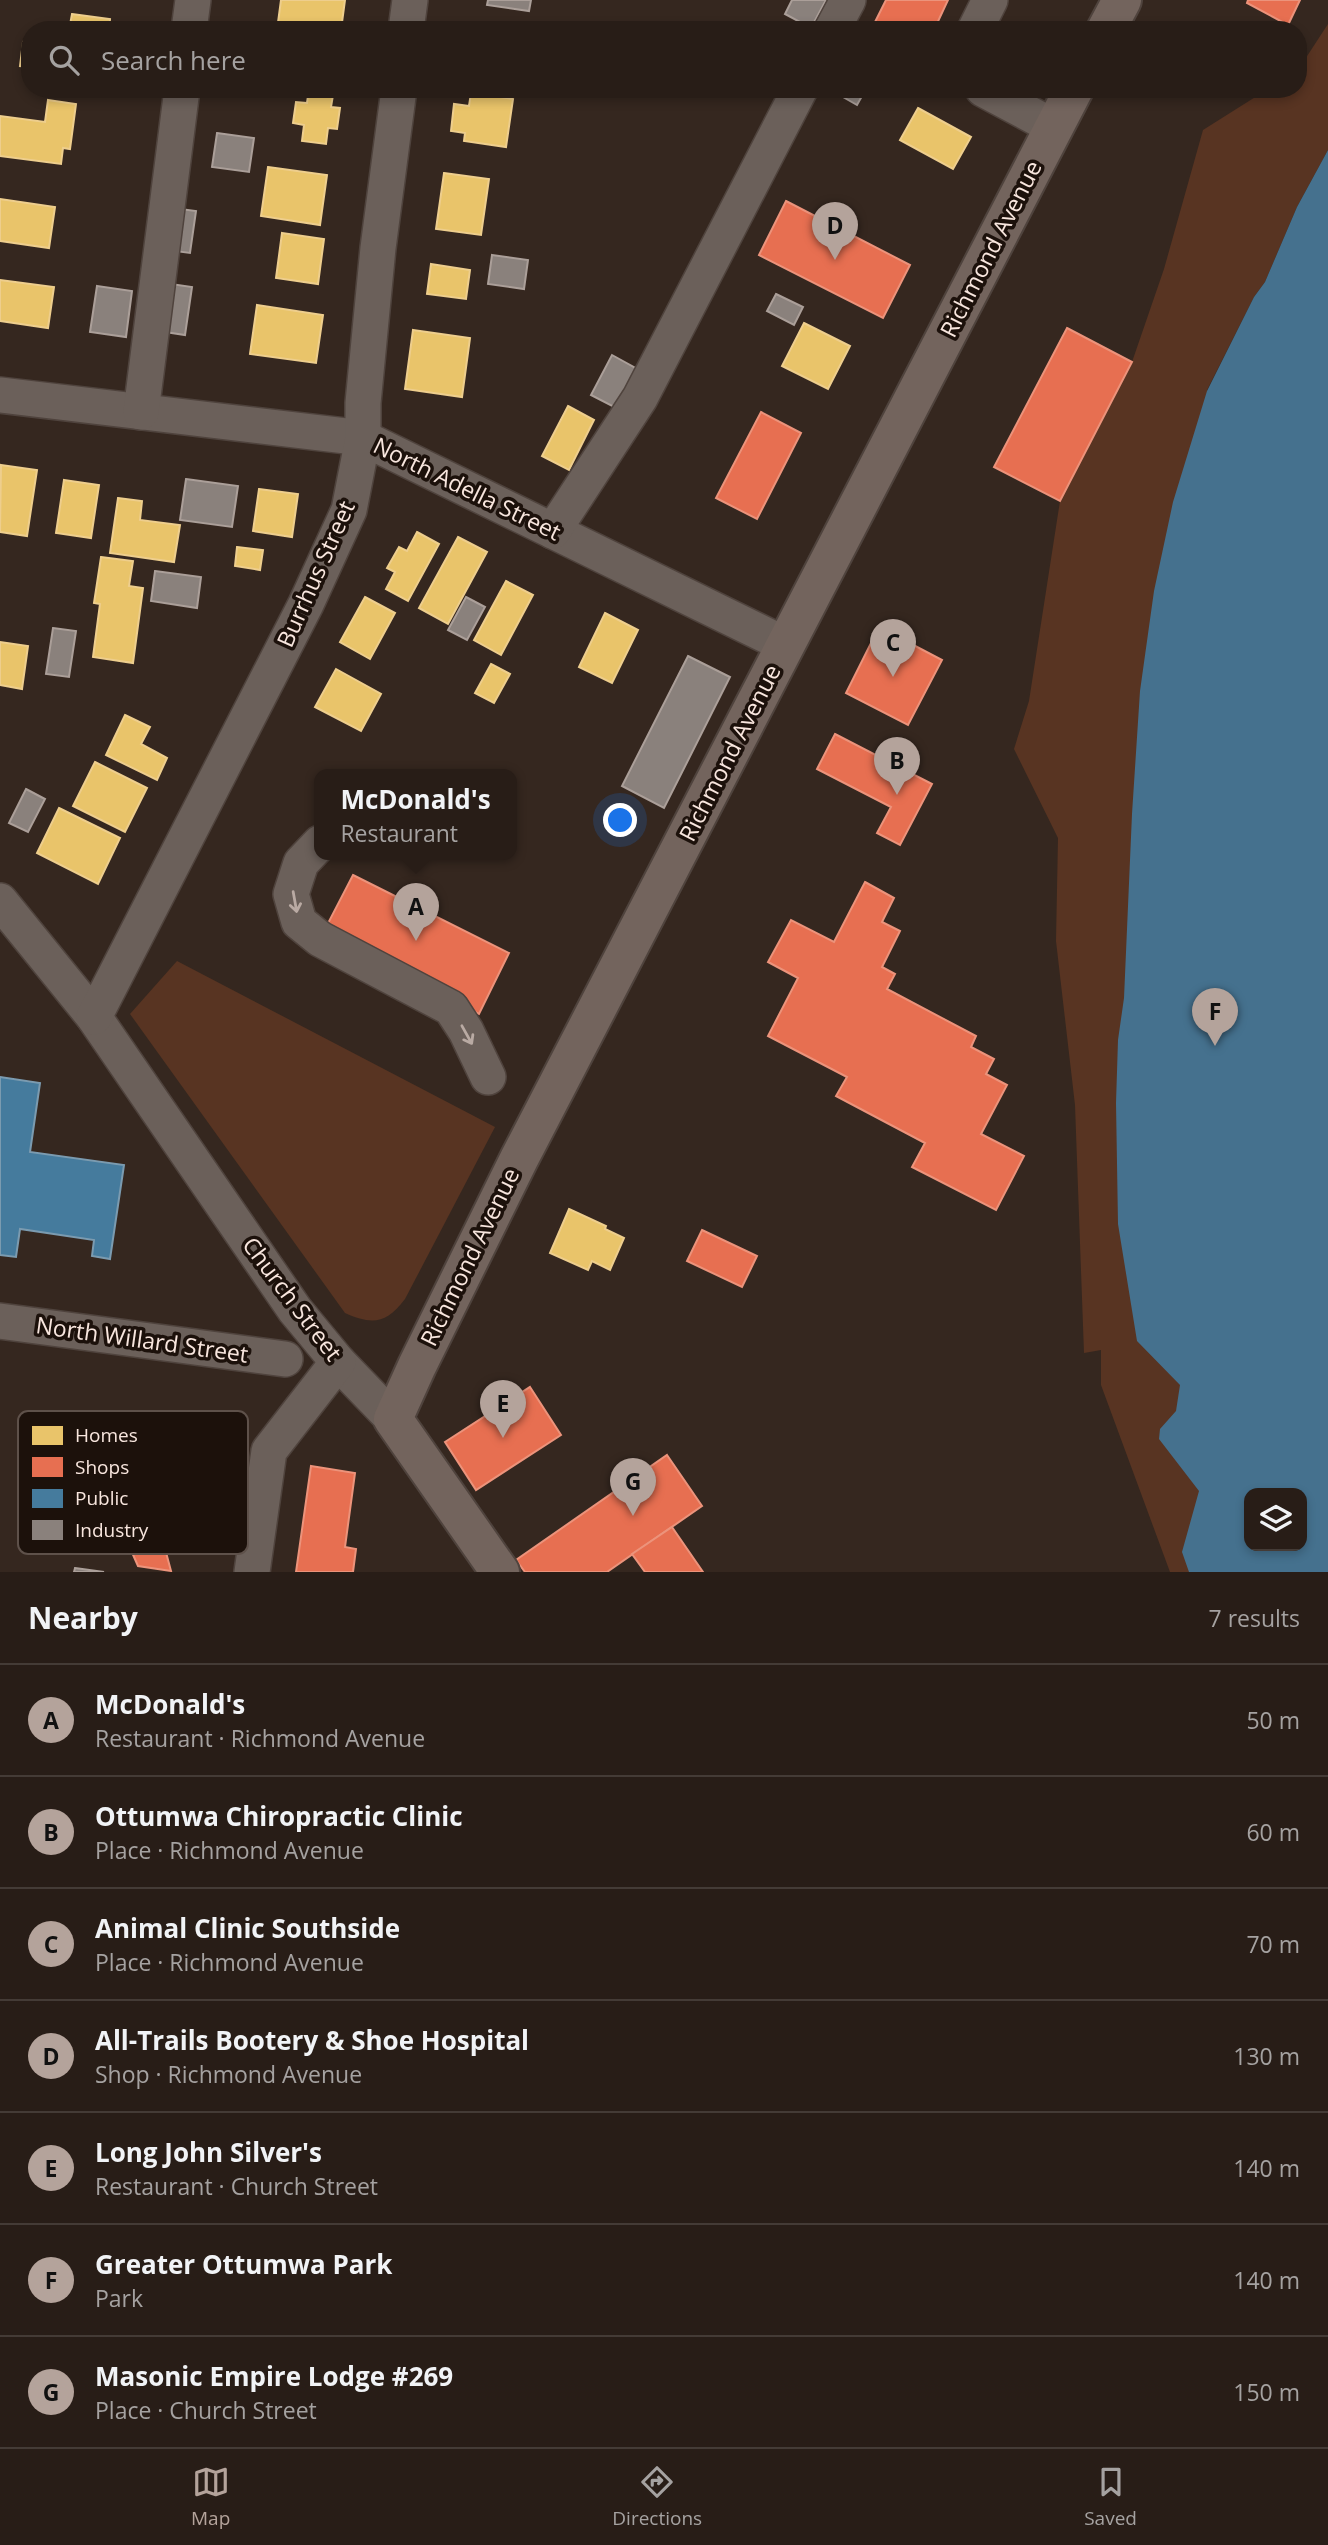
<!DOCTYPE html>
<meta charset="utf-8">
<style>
body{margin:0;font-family:"Open Sans",sans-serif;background:#302620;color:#f1f3f6}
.controls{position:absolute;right:21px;bottom:21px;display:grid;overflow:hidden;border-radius:14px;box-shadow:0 4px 10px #0003}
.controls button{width:63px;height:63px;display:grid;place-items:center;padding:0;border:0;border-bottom:2px solid #443b36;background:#281d17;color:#f1f3f6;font:35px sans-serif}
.you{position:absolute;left:621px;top:821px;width:24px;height:24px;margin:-18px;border:5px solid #fff;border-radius:50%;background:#1a73e8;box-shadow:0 0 0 10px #1a73e833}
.badge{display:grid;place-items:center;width:46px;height:46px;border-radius:50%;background:#b4a39b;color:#111;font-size:23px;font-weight:700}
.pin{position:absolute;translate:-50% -58px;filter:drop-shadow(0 2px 4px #0008)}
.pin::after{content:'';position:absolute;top:37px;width:24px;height:21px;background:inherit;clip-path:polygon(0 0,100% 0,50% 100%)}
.popup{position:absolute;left:314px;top:769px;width:203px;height:91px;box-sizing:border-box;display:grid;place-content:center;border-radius:14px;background:#281d17;filter:drop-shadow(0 2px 5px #0005);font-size:23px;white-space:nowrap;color:#a5a2a1}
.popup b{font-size:26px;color:#f1f3f6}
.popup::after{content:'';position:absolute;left:50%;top:100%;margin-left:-14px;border:14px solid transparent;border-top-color:#281d17}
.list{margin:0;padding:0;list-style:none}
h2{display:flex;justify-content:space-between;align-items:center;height:91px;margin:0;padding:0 28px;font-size:30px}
h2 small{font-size:23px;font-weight:400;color:#a5a2a1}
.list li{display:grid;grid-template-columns:46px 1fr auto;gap:21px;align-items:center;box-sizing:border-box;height:112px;padding:0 28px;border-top:2px solid #443b36}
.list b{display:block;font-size:26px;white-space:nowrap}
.list p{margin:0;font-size:23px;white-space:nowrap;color:#a5a2a1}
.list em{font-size:23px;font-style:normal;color:#a5a2a1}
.icon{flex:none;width:38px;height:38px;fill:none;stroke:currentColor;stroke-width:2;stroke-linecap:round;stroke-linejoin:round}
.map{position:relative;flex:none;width:1328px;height:1572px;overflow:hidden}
.search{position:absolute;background:#281d17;box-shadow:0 4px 10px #0003;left:21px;right:21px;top:21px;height:77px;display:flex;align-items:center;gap:18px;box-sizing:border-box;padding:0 24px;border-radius:28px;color:#a5a2a1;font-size:26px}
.sheet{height:875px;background:#281d17}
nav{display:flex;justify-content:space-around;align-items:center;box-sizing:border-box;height:98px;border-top:2px solid #443b36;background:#281d17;font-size:19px;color:#a5a2a1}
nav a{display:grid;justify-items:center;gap:4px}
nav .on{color:#b4a39b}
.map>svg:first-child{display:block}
</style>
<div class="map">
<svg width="1328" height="1572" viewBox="0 0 1328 1572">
<rect width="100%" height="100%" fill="#35271f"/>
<!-- green -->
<g fill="#583422" fill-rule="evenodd">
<path d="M1328 24V150L1297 207 1265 282 1254 297 1207 390 1328 1572H1170L1101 1385V1350L1084 1353 1075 1105 1056 941 1058 838 1014 749 1029 701 1060 501 1132 362 1164 269 1203 130 1268 89H1298V70ZM1249 1493H1302V1546H1249Z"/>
<path d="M177 961 495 1127 405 1299C386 1324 372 1325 345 1313L130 1014Z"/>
</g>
<!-- water -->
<path fill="#45718e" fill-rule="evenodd" d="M1328 150V1572H1189L1182 1552 1199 1491 1159 1439 1160 1429 1176 1411 1180 1385 1137 1341 1118 1224 1116 1103 1118 1040 1124 998 1132 814 1140 691 1154 591 1173 502 1207 391 1254 297 1265 282 1297 207ZM1249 1493H1302V1546H1249Z"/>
<!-- homes -->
<g fill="#e9c46a" stroke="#eece8d" stroke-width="2">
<path d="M281 0H345L341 30H277Z"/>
<path d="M72 14 110 19 109 30H69Z"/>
<path d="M23 42 30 43V67L20 66Z"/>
<path d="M309 89H334L331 107 340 108 337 129 328 128 326 144 302 141 304 125 293 123 296 102 307 103Z"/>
<path d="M471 93 513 99 506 147 464 141 465 133 451 131 454 104 469 106Z"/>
<path d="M48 100 76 104 70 149 63 148 61 164 0 156V116L45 122Z"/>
<path d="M918 108 971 137 953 169 900 140Z"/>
<path d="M268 167 327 175 320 225 261 216Z"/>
<path d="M444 173 489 179 481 235 436 229Z"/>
<path d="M0 199 55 207 49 248 0 241Z"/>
<path d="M282 233 324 239 318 284 276 278Z"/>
<path d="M431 264 470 270 466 299 427 294Z"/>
<path d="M0 280 54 287 48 328 0 321Z"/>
<path d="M257 305 323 315 316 363 250 354Z"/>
<path d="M804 323 850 346 828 389 782 366Z"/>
<path d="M413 330 470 338 462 397 405 389Z"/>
<path d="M568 406 594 420 569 470 542 456Z"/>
<path d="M1 465 37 470 27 536 0 532Z"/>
<path d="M64 480 99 485 91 538 56 533Z"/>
<path d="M259 489 298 494 292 537 253 531Z"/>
<path d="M118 498 142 501 140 520 180 525 174 562 110 553Z"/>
<path d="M417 532 439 544 408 601 386 589 395 572 387 568 399 547 407 551Z"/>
<path d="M458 537 487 552 448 624 419 608Z"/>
<path d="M237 547 263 550 260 570 235 566Z"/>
<path d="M101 557 133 561 129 586 143 588 133 663 93 657 100 604 94 603Z"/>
<path d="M506 581 533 595 501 655 474 640Z"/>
<path d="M365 597 395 613 370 659 340 642Z"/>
<path d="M605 613 638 630 612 683 579 667Z"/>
<path d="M0 642 28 646 22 689 0 685Z"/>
<path d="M491 664 510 674 494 703 475 693Z"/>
<path d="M336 669 381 694 361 731 315 707Z"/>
<path d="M125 715 150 727 141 744 167 758 157 780 106 755Z"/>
<path d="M95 762 147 788 125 832 73 806Z"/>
<path d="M59 808 120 838 98 884 37 853Z"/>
<path d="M569 1209 606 1226 605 1229 624 1238 610 1270 592 1261 588 1270 550 1253Z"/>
</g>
<!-- shops -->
<g fill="#e76f51" stroke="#ec937b" stroke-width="2">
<path d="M886 0H948L934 30H887L874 24Z"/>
<path d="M1248 0H1300L1288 25 1247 3Z"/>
<path d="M786 201 910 265 883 318 759 255Z"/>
<path d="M1067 328 1132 362 1060 501 994 467Z"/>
<path d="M761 412 801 433 757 519 716 498Z"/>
<path d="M879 627 942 660 908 725 846 693Z"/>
<path d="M835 734 932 784 900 845 877 833 891 807 817 769Z"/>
<path d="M353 875 509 953 479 1014 417 983 324 931Z"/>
<path d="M865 882 894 898 882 922 900 931 882 967 895 974 887 989 976 1036 971 1047 994 1059 986 1074 1007 1085 981 1134 1024 1156 996 1210 912 1167 925 1143 836 1096 847 1077 768 1036 798 978 768 962 791 920 834 942Z"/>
<path d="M702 1230 757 1256 742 1287 687 1261Z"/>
<path d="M530 1387 561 1435 476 1490 445 1442Z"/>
<path d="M98 1417 149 1425 169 1444 183 1469 176 1518 123 1511 115 1490 90 1471Z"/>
<path d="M667 1455 702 1506 607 1572H525L516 1560Z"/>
<path d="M311 1466 355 1473 345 1547 356 1549 353 1572H296Z"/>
<path d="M123 1511 156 1515 171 1571 138 1566 123 1532Z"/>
<path d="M672 1527 703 1572H645L632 1554Z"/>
</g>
<!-- public -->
<path fill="#457b9d" stroke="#7b9bb0" stroke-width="2" d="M0 1077 40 1083 30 1152 124 1165 110 1259 92 1256 94 1240 20 1229 16 1257 0 1255Z"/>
<!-- industry -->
<g fill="#8a817c" stroke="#ab9f99" stroke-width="2">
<path d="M488 0H531L529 11 487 5Z"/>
<path d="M792 0H826L811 28 785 14Z"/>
<path d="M829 89H866L857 105Z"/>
<path d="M217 133 254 138 249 172 212 167Z"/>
<path d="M173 208 196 211 190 253 167 250Z"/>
<path d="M492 255 528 260 524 289 488 284Z"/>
<path d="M164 283 192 287 185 335 158 331Z"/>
<path d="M97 286 132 291 126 337 90 332Z"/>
<path d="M776 294 803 307 794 325 767 311Z"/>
<path d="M612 355 639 370 618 409 591 395Z"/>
<path d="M186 479 238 486 232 527 180 520Z"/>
<path d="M155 571 201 577 197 608 151 601Z"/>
<path d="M466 597 485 607 467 640 448 630Z"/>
<path d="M53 628 76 631 69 677 46 674Z"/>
<path d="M688 656 730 677 664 808 622 786Z"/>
<path d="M26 789 45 799 28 832 9 823Z"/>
<path d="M75 1568 104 1572H74Z"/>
</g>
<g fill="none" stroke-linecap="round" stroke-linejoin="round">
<!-- minor casing -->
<g stroke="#4f433d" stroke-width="38">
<g id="minor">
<path d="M189 30 193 0"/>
<path d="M406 30 410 0"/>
<path d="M832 30 848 0"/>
<path d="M975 30 990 0"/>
<path d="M983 89 1054 127"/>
<path d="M0 395 363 438 786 645"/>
<path d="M141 412 182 89"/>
<path d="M553 531 640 398 800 89"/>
<path d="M320 843 301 863 291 894 299 922 320 939 451 1008 466 1031 488 1077"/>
<path d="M0 901 94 1017 295 1310 338 1362 393 1419"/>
<path d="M94 1017 306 604 349 510 363 438V403L378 248 399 89"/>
<path d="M0 1321 285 1359"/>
<path d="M252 1572 269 1451 338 1362"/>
</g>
</g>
<!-- major casing -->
<g stroke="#4f433d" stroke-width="42">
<g id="major">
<path d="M1106 30 1122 0"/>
<path d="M500 1572 393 1419 417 1366 519 1159 1074 89"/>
</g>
</g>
<!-- minor -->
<use href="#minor" stroke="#6b605a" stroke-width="35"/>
<!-- major -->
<use href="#major" stroke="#73645d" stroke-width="38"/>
</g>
<!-- one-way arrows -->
<defs><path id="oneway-shaft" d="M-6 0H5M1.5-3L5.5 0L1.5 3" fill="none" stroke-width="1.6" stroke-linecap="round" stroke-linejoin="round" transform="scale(1.75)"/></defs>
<g stroke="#b9aaa3">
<use href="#oneway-shaft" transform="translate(295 902) rotate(80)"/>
<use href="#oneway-shaft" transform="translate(467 1035) rotate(61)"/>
</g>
<g text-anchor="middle" stroke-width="7" stroke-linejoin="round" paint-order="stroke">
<!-- street labels -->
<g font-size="23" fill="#f8e6de" stroke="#1c110b">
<text transform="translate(991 249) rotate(-63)" y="8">Richmond Avenue</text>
<text transform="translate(467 489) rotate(26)" y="8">North Adella Street</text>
<text transform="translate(316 574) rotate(-66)" y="8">Burrhus Street</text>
<text transform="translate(730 753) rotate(-63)" y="8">Richmond Avenue</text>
<text transform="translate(470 1257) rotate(-64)" y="8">Richmond Avenue</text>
<text transform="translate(292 1299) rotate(53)" y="8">Church Street</text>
<text transform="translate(142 1340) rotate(8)" y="8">North Willard Street</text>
</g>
</g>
<!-- legend -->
<rect x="18" y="1411" width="230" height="143" rx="10" fill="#1c110b" stroke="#5e514a" stroke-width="2"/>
<rect x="32" y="1426" width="31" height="19" fill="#e9c46a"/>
<rect x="32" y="1457" width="31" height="20" fill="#e76f51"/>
<rect x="32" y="1489" width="31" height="19" fill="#457b9d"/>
<rect x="32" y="1520" width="31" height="20" fill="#8a817c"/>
<g font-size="19" fill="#f8e6de">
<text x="75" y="1442">Homes</text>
<text x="75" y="1474">Shops</text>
<text x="75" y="1505">Public</text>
<text x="75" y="1537">Industry</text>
</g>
</svg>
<div class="controls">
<button><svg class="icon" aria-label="layers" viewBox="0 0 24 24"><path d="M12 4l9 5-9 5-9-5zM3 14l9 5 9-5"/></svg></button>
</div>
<div class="you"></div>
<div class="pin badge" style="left:416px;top:941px">A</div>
<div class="popup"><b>McDonald's</b>Restaurant</div>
<div class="pin badge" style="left:897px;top:795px">B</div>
<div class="pin badge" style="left:893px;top:677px">C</div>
<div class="pin badge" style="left:835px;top:260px">D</div>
<div class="pin badge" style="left:503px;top:1438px">E</div>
<div class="pin badge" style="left:1215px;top:1046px">F</div>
<div class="pin badge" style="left:633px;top:1516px">G</div>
<div class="search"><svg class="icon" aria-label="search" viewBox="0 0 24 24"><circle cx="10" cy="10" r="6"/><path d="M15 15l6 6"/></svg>Search here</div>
</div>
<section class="sheet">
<h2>Nearby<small>7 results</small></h2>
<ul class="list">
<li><span class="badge">A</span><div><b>McDonald's</b><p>Restaurant · Richmond Avenue</p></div><em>50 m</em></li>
<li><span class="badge">B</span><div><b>Ottumwa Chiropractic Clinic</b><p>Place · Richmond Avenue</p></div><em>60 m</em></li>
<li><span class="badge">C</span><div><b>Animal Clinic Southside</b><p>Place · Richmond Avenue</p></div><em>70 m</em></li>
<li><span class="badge">D</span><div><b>All-Trails Bootery &amp; Shoe Hospital</b><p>Shop · Richmond Avenue</p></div><em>130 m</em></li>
<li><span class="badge">E</span><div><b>Long John Silver's</b><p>Restaurant · Church Street</p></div><em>140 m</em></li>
<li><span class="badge">F</span><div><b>Greater Ottumwa Park</b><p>Park</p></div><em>140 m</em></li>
<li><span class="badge">G</span><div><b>Masonic Empire Lodge #269</b><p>Place · Church Street</p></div><em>150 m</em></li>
</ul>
</section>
<nav>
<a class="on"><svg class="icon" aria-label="map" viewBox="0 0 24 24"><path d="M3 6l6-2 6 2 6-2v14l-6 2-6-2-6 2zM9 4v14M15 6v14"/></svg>Map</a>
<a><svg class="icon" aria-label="directions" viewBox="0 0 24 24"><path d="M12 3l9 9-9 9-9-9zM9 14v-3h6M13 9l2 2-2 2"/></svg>Directions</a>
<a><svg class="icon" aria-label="saved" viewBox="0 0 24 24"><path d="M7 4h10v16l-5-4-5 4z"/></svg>Saved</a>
</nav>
